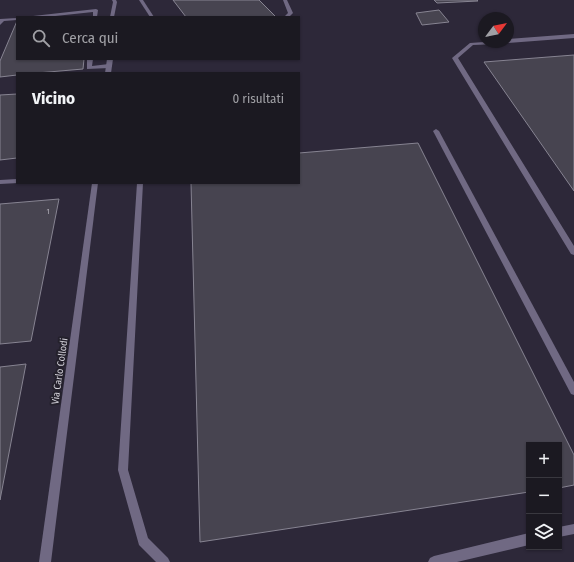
<!DOCTYPE html>
<html lang="it">
<meta charset="utf-8">
<style>
body{margin:0;font-family:"Fira Sans Condensed",sans-serif;background:#28262e;color:#f1f3f6}
.controls{position:absolute;right:12px;bottom:12px;display:grid;overflow:hidden;border-radius:0px;box-shadow:0 1px 3px #0004}
.controls button{width:36px;height:36px;display:grid;place-items:center;padding:0;border:0;border-bottom:1px solid #39383f;background:#1b1921;color:#f1f3f6;font:20px sans-serif}
.compass{position:absolute;left:478px;top:12px;width:36px;height:36px;border-radius:50%;background:#1b1921;box-shadow:0 1px 3px #0004;rotate:58deg}
.list{margin:0;padding:0;list-style:none}
h2{display:flex;justify-content:space-between;align-items:center;height:52px;margin:0;padding:0 16px;font-size:17px}
h2 small{font-size:13px;font-weight:400;color:#a0a0a5}
.icon{flex:none;width:22px;height:22px;fill:none;stroke:currentColor;stroke-width:2;stroke-linecap:round;stroke-linejoin:round}
.map{position:relative;flex:none;width:574px;height:562px;overflow:hidden}
.search{position:absolute;background:#1b1921;box-shadow:0 1px 3px #0004;left:16px;top:16px;width:284px;height:44px;display:flex;align-items:center;gap:10px;box-sizing:border-box;padding:0 14px;border-radius:0px;color:#a0a0a5;font-size:15px}
.panel{position:absolute;background:#1b1921;box-shadow:0 1px 3px #0004;left:16px;top:72px;width:284px;height:112px;border-radius:0px}
.map>svg:first-child{display:block}
</style>
<div class="map">
<svg width="574" height="562" viewBox="0 0 574 562">
<rect width="100%" height="100%" fill="#24212c"/>
<!-- built -->
<path fill="#2d2839" fill-rule="evenodd" d="M0 0H574V562H0ZM17 17H299V59H17ZM484 18H508V42H484ZM17 73H299V183H17ZM529 445H559V547H529Z"/>
<!-- building -->
<g fill="#474450" stroke="#878492">
<path d="M173 0H259L276 17H186Z"/>
<path d="M434 0H477L478 1 437 3Z"/>
<path d="M439 10 449 22 422 25 416 13Z"/>
<path d="M17 21V59H84L83 69 37 73H17V75L0 77V61Z"/>
<path d="M574 55V191L484 62Z"/>
<path d="M17 94V158L0 160V95Z"/>
<path d="M418 143 574 455V485L559 488V445H529V492L200 542 191 183H299V153Z"/>
<path d="M59 199 31 341 0 344V204Z"/>
<path d="M26 364 0 500V367Z"/>
</g>
<g fill="none" stroke-linecap="round" stroke-linejoin="round">
<!-- service -->
<g fill="#706983" fill-rule="evenodd">
<path d="M283 0H287L293 13 289 17H284L288 13Z"/>
<path d="M96 9 98 10 97 17H93V12L46 17H31L33 16Z"/>
<path d="M17 18V20L4 21 0 25V19Z"/>
<path d="M574 34V38L508 43 506 42H508V39Z"/>
<path d="M484 42H501L498 44 473 45 458 58 574 246V255L571 254 452 58 470 43Z"/>
<path d="M87 59H93L92 66 109 64 112 66 109 68 87 69Z"/>
<path d="M436 129 439 131 574 382V395L571 394 433 131Z"/>
<path d="M137 183H143L128 470 148 538 168 558 170 562H156L139 545 118 470Z"/>
<path d="M574 524V534L559 537V527Z"/>
<path d="M529 533V545L457 562H428L430 558 434 556Z"/>
</g>
<!-- minor -->
<g fill="#706983" fill-rule="evenodd">
<path d="M112 0H116L117 2 114 17H110L113 2Z"/>
<path d="M139 0H143L154 17H150Z"/>
<path d="M107 59H113L111 73H105Z"/>
<path d="M17 179V183H18L0 184V180Z"/>
<path d="M92 183H98L51 562H39Z"/>
</g>
</g>
<g text-anchor="middle" stroke-width="4" stroke-linejoin="round" paint-order="stroke">
<!-- number labels -->
<g font-size="8" fill="#b0aeb7">
<text x="48" y="214">1</text>
</g>
<!-- street labels -->
<g font-size="10" fill="#d3d1d9" stroke="#24212c">
<text transform="translate(59 371) rotate(-82)" y="4">Via Carlo Collodi</text>
</g>
</g>
</svg>
<div class="controls">
<button>+</button>
<button>−</button>
<button><svg class="icon" aria-label="layers" viewBox="0 0 24 24"><path d="M12 4l9 5-9 5-9-5zM3 14l9 5 9-5"/></svg></button>
</div>
<svg class="compass" viewBox="-18 -18 36 36"><path d="M0-13l5 13h-10z" fill="#e53935"/><path d="M0 13l5-13h-10z" fill="#a0a0a5"/></svg>
<div class="search"><svg class="icon" aria-label="search" viewBox="0 0 24 24"><circle cx="10" cy="10" r="6"/><path d="M15 15l6 6"/></svg>Cerca qui</div>
<section class="panel">
<h2>Vicino<small>0 risultati</small></h2>
<ul class="list">
</ul>
</section>
</div>
